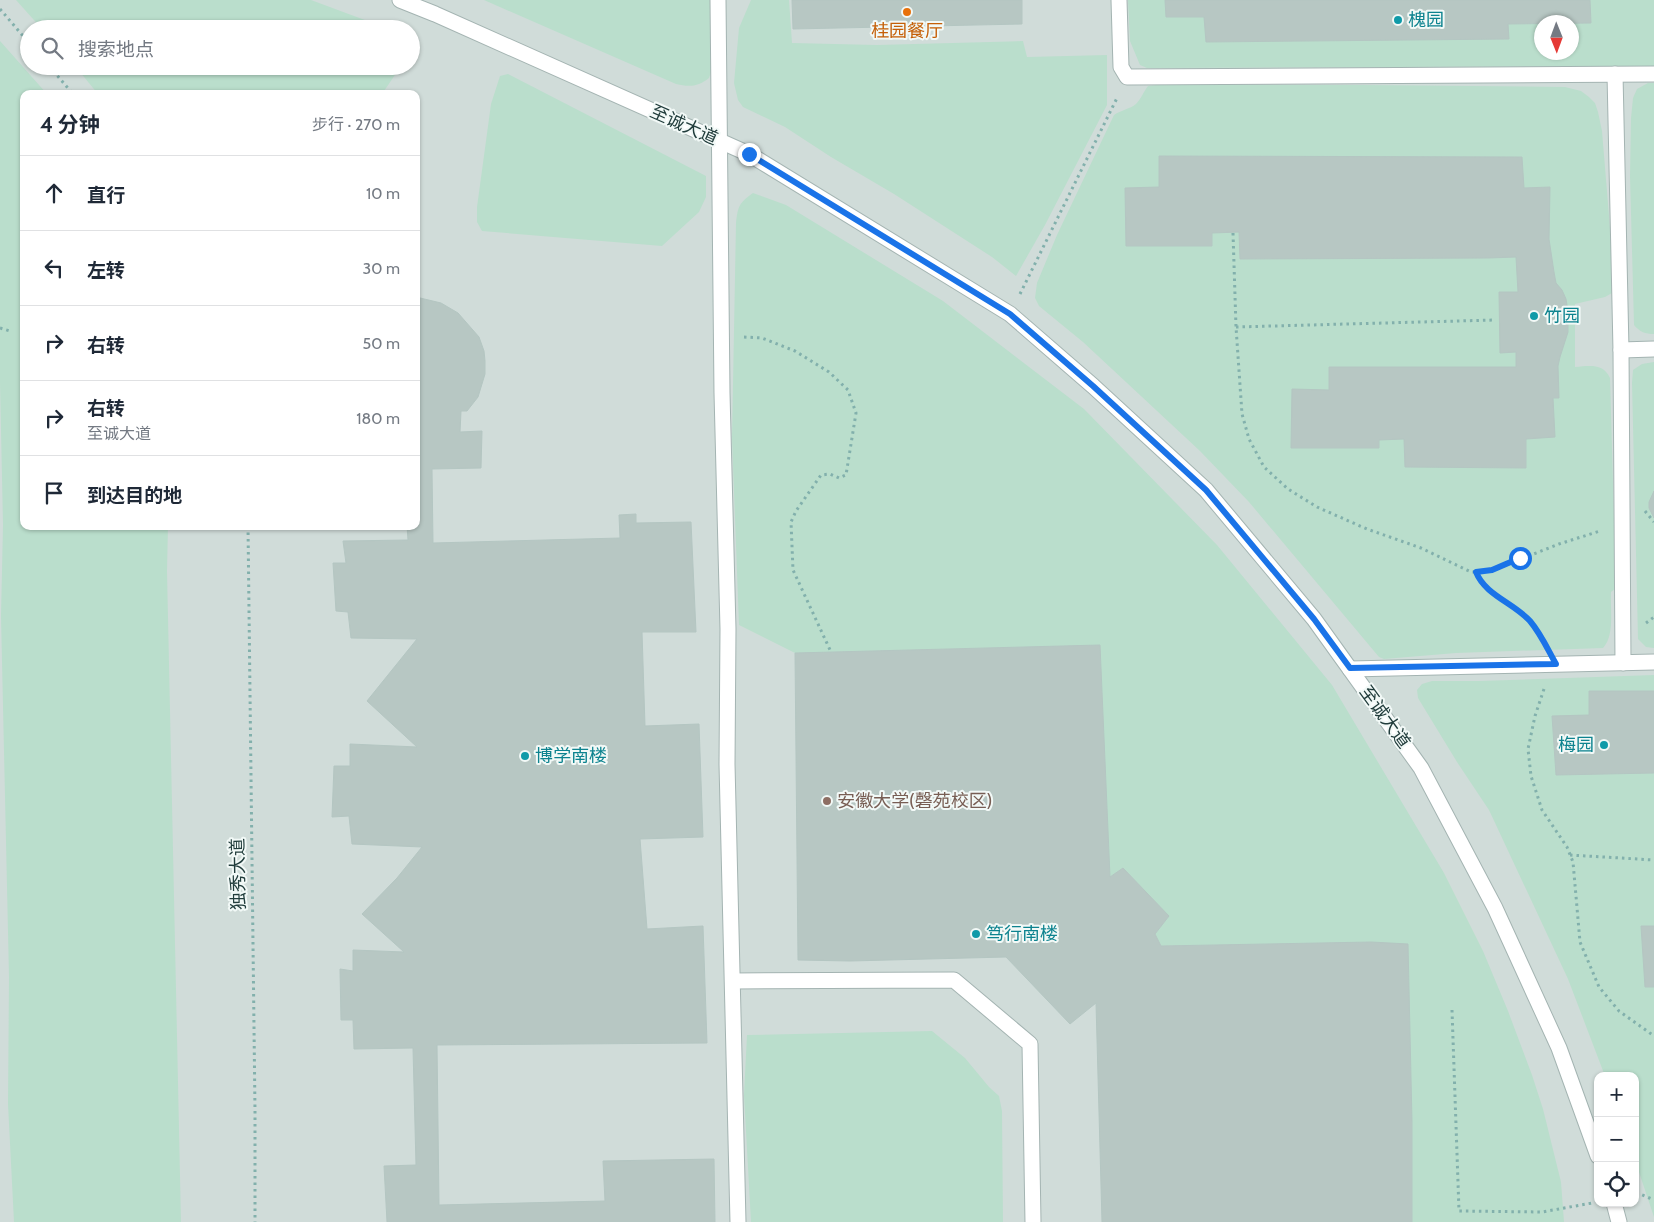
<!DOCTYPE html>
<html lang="zh">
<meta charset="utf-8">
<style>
body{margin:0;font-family:Cabin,"Noto Sans SC",sans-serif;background:#f6f6f7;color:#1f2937}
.controls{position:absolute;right:15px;bottom:15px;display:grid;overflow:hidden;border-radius:10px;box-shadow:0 1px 4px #0004}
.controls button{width:45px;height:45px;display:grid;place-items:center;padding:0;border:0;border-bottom:1px solid #e0e1e3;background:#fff;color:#1f2937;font:25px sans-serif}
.compass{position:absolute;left:1534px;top:15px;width:45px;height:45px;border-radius:50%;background:#fff;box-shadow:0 1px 4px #0004;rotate:179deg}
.stop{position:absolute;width:15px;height:15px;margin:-11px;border:4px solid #1a73e8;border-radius:50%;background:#fff}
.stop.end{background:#1a73e8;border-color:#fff;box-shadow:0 1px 5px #0008}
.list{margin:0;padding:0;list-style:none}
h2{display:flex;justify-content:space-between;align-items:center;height:65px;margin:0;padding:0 20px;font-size:21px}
h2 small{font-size:16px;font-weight:400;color:#747a83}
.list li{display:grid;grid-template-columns:32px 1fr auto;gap:15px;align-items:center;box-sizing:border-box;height:75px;padding:0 20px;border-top:1px solid #e0e1e3}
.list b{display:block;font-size:19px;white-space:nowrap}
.list p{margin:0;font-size:16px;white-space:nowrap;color:#747a83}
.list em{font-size:16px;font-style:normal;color:#747a83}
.icon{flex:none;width:28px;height:28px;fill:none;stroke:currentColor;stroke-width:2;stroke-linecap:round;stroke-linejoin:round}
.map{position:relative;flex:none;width:1654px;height:1222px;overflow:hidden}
.search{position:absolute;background:#fff;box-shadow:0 1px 4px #0004;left:20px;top:20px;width:400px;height:55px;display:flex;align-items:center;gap:12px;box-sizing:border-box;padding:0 18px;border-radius:28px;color:#747a83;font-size:19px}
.panel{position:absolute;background:#fff;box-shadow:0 1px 4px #0004;left:20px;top:90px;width:400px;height:440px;border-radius:10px}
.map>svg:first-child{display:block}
</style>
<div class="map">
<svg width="1654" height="1222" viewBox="0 0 1654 1222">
<rect width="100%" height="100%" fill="#e1ecea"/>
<!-- built -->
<path fill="#d0dcd9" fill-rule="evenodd" d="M0 0H1654V1222H0ZM1542 22H1572V52H1542ZM29 29H411V66H29ZM24 94H416V526H24ZM1598 1076H1635V1203H1598Z"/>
<!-- green -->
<g fill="#badecc" fill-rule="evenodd">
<path d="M16 0H311L389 29H42Z"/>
<path d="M484 0H711L713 66 709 78C698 87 689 87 676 84Z"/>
<path d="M751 0H789L792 43 877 45 1023 41 1027 57 1107 55V105L1045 225 1016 276 992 257 894 194 831 157 785 127 743 107 738 100 734 83 739 28Z"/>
<path d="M1128 0H1654V66L1147 68 1140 65 1130 41ZM1542 22H1572V52H1542Z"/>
<path d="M0 41 47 94H24V526H168L167 571 181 1222H14L8 1104 9 977 1 616 3 525 0 382Z"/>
<path d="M75 66H401L382 94H98Z"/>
<path d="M508 74 706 176V197L699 212 662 246 482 231 477 222V207L491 104 500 76Z"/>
<path d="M1648 83H1654V334C1645 334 1640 332 1634 325L1630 176 1631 118 1633 98 1637 89Z"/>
<path d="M1156 85H1362L1565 87 1581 91 1589 97 1595 103 1598 112 1602 131 1611 240 1612 293 1605 297 1575 304V367C1590 366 1603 363 1610 378L1616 588 1611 592C1610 609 1615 635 1603 648L1456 653 1384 659 1379 657 1249 502 1200 451 1083 342 1039 306 1035 298 1037 283 1057 235 1114 115C1121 110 1130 109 1136 104 1141 99 1144 91 1148 86Z"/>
<path d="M753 193 786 205 943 301 1084 409 1217 545 1332 685 1444 873 1483 951 1508 1011 1532 1075 1543 1109 1561 1182 1564 1222H1411L1407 944 1161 946 1155 934 1169 916 1123 868 1110 877 795 653 739 625 732 438 736 223C738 206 739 203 753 193Z"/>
<path d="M1654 362V648L1646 647 1638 639 1632 383 1633 370 1642 364Z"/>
<path d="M1654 675V1217L1635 1160V1076H1605L1568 979 1489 810 1457 762 1418 698 1417 690 1422 684 1432 681H1479Z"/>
<path d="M932 1031 965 1058 989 1087 999 1096 1002 1111 1003 1222H751L744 1095 747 1035Z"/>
</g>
<!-- building -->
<g fill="#b7c7c3" stroke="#b4c6c2">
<path d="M792 0H1022V24L793 29Z"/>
<path d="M1165 0H1590L1591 23 1508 24 1509 39 1206 42 1204 17H1166Z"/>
<path d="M1159 156 1522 157 1524 188 1550 187 1549 239 1554 272 1556 283 1562 290 1566 299 1568 311V332L1560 357 1558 366 1559 398H1553L1555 437 1526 439V468L1405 467 1404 439 1379 440V448H1291L1292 389 1329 390V367H1516V352L1500 353 1499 292H1518L1516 257 1488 258 1240 259 1239 232 1212 233V246H1126L1125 188 1159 187Z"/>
<path d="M416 297 441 303 458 313 479 337 484 351 485 361V374L478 397 467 411H461L460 432 482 431 481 468 432 469 433 543 620 538 619 515 636 514V523L691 522 696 632H642L645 726 699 724 703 837 640 839 647 929 703 926 707 1043 437 1045 439 1205 605 1201 603 1161 714 1159 715 1222H387L384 1166 416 1165 413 1048 354 1049 353 1020H341L340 969 353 971V950L404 952 362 914 397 878 422 847 352 844 349 816 332 817 334 766H350V744L417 747 367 701 417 639 351 638 348 612 336 611 333 563H346L343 541 408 540 407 526H416Z"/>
<path d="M1654 491V518L1649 508V502Z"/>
<path d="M1100 645 1110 877 1123 868 1169 916 1155 934 1161 946 1371 942 1408 944 1412 1122V1222H1102L1096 1003 1070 1024 1006 957 850 961 798 960 795 653Z"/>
<path d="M1589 691H1654V773L1556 775 1552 716 1589 715Z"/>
<path d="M1641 926H1654V987H1645Z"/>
</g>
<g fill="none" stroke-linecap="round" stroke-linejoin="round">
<!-- minor casing -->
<g stroke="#a4b4b2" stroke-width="17">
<g id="minor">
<path d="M400 0 435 14 749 154 1010 314 1093 386 1206 490 1314 619 1421 768 1495 908 1559 1048 1598 1156"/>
<path d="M718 0 722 393 728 629 727 764 738 1222"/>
<path d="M1119 0 1121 67 1127 77 1654 74"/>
<path d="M1615 74 1621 350 1623 663"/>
<path d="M1621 350 1654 349"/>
<path d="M1350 669 1654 662"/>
<path d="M733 981 954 980 1030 1044 1033 1222"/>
<path d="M1614 1203 1619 1222"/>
</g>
</g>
<!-- path -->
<g stroke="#82b0ac" stroke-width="3" stroke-dasharray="2.5 4" stroke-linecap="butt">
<path d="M0 9 29 43"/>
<path d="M49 66 73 94"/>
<path d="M1233 233 1236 327 1242 414 1249 439 1264 467 1288 489 1317 507 1367 529 1421 548 1471 572H1481L1493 570 1559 544 1600 531"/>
<path d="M1020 294 1118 96"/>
<path d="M1236 327 1495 320"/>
<path d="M0 328 10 331"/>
<path d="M744 337 762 338 795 351 829 372 848 390 856 413 846 475 839 478 830 474 821 475 796 511 791 522 793 570 831 652"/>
<path d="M1645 511 1654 522"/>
<path d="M248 526 255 1111V1222"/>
<path d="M1476 572 1480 582 1529 620 1544 641"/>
<path d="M1646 623 1654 617"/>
<path d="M1544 689 1535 716 1528 749 1531 776 1542 810 1567 847 1573 862 1580 942 1599 987 1619 1011 1654 1036"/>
<path d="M1570 855 1654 860"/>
<path d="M1452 1010 1459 1211 1542 1212 1592 1203"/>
<path d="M1636 1195 1640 1194 1654 1200"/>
</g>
<!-- minor -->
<use href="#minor" stroke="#fff" stroke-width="15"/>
</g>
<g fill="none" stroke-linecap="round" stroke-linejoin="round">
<!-- route -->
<path stroke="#1a73e8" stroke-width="6" d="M749 154 1010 314 1093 386 1206 490 1314 619 1350 668 1556 664C1548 650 1541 634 1530 621 1514 603 1485 595 1476 572L1492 570 1520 558"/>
</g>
<!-- markers -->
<circle fill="#e8710a" stroke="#f2f9f7" stroke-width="2" cx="907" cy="12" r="5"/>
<g fill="#0f9aa8" stroke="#f2f9f7" stroke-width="2">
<circle cx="1398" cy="20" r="5"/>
<circle cx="1534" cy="316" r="5"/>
<circle cx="1604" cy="745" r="5"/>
<circle cx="525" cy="756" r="5"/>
<circle cx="976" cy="934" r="5"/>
</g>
<circle fill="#8d6e63" stroke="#f2f9f7" stroke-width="2" cx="827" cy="801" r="5"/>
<g text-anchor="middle" stroke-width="4" stroke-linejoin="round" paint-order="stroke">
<!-- culture labels -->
<g font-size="18" fill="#0d838f" stroke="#f2f9f7" text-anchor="start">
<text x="1408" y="26">槐园</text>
<text x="1544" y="322">竹园</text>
<text x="1594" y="751" text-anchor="end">梅园</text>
<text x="535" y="762">博学南楼</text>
<text x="986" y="940">笃行南楼</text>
</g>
<!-- food labels -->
<g font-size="18" fill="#c56008" stroke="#f2f9f7">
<text x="907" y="37">桂园餐厅</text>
</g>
<!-- street labels -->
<g font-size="18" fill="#213d3c" stroke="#f2f9f7">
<text transform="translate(684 125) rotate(24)" y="6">至诚大道</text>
<text transform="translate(1385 717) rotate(54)" y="6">至诚大道</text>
<text transform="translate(238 874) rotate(-91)" y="6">独秀大道</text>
</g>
<!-- education labels -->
<g font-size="18" fill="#785e54" stroke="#f2f9f7" text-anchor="start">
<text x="837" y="807">安徽大学(磬苑校区)</text>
</g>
</g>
</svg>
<div class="controls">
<button>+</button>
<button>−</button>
<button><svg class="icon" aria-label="locate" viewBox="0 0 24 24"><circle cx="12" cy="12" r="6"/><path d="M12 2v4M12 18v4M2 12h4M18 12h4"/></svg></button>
</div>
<svg class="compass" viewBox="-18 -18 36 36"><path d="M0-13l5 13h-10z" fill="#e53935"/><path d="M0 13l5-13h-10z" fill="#747a83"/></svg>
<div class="stop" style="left:1520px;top:558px"></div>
<div class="stop end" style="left:749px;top:154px"></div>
<div class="search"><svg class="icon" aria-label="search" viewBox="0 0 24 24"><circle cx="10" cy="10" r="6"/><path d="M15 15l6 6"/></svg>搜索地点</div>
<section class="panel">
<h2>4 分钟<small>步行 · 270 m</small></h2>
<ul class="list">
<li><svg class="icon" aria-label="ahead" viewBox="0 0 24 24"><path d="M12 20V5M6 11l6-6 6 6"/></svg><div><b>直行</b></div><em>10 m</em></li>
<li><svg class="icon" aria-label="left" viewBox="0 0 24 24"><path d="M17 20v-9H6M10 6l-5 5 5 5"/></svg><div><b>左转</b></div><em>30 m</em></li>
<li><svg class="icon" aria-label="right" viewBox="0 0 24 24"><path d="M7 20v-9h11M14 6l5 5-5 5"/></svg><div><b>右转</b></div><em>50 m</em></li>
<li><svg class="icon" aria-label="right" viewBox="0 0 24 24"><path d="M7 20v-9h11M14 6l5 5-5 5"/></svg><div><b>右转</b><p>至诚大道</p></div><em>180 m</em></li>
<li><svg class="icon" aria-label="arrive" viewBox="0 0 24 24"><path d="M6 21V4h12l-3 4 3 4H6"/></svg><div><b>到达目的地</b></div></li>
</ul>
</section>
</div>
